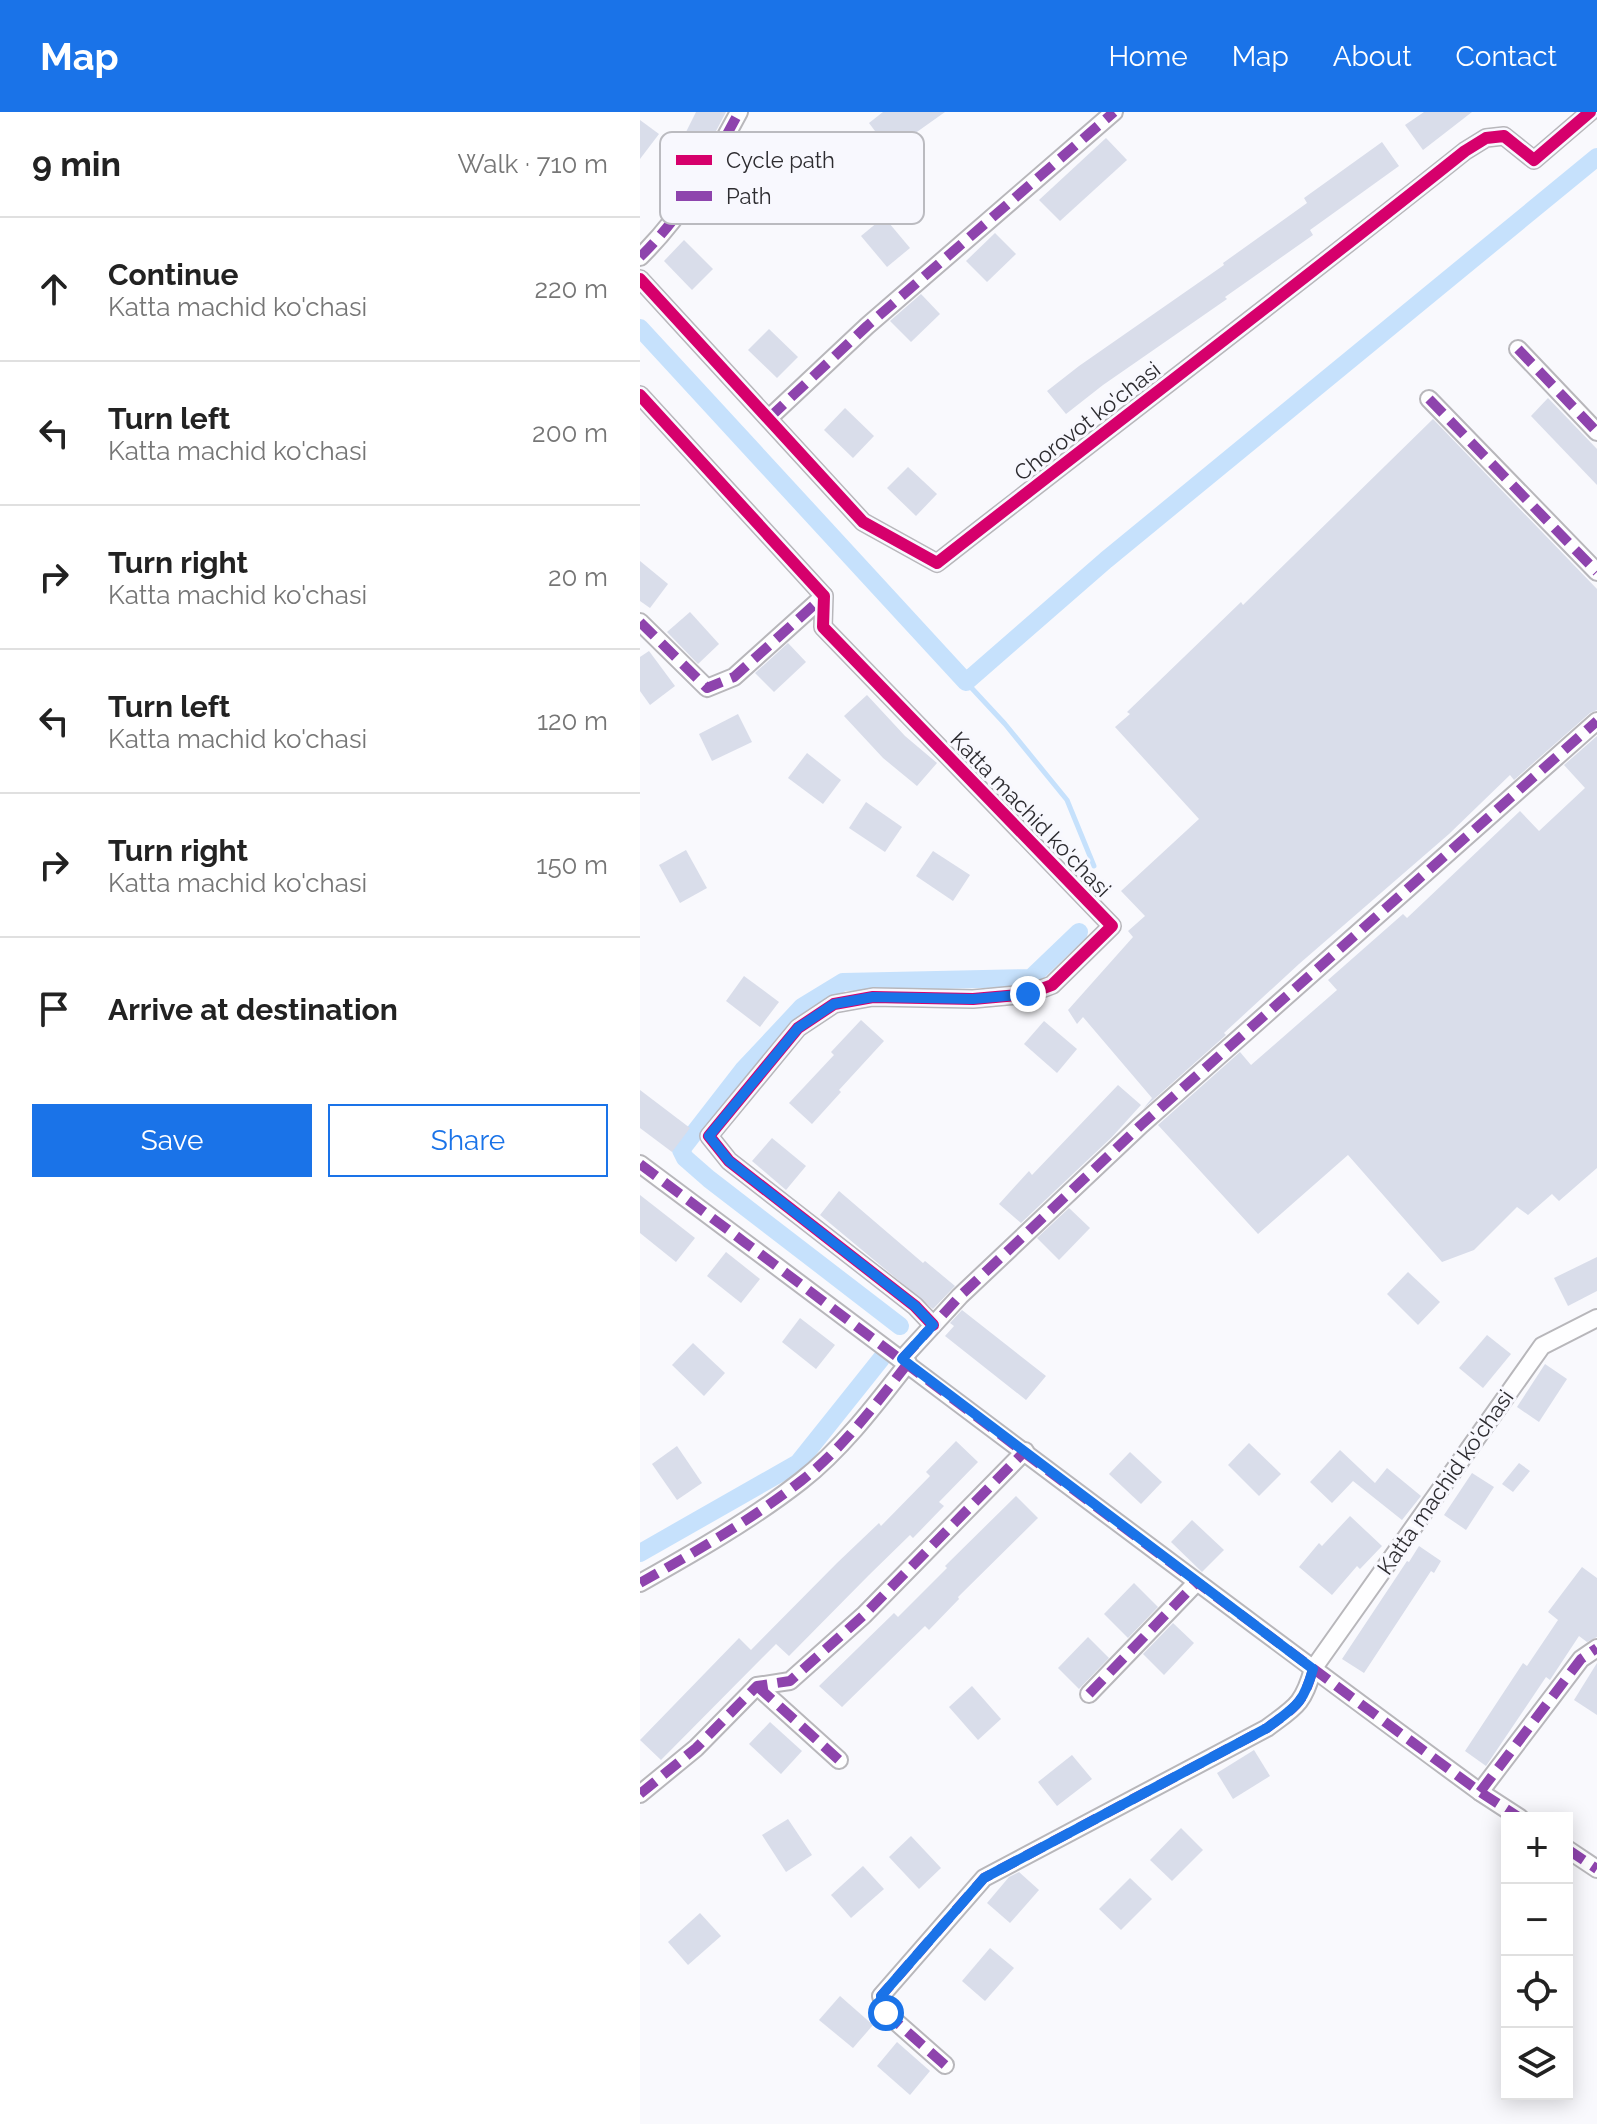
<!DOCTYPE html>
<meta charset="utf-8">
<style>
body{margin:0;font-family:Raleway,sans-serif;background:#f6f6f6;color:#222}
.controls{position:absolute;right:24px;bottom:24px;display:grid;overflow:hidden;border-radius:0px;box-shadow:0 4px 20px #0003}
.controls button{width:72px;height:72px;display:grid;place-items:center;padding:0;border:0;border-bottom:2px solid #e0e0e0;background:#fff;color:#222;font:40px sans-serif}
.stop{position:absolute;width:24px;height:24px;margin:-18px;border:6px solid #1a73e8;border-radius:50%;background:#fff}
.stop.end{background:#1a73e8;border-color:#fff;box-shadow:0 2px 8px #0008}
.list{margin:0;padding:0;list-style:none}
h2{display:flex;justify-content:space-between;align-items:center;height:104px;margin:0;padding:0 32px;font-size:34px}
h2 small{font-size:26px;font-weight:400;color:#767676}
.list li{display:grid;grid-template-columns:52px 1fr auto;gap:24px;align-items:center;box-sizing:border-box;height:144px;padding:0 32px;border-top:2px solid #e0e0e0}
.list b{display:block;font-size:30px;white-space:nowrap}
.list p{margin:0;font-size:26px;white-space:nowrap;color:#767676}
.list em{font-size:26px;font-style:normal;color:#767676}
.actions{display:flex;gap:16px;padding:24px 32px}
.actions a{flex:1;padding:18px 0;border:2px solid #1a73e8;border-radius:0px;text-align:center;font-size:28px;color:#1a73e8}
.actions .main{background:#1a73e8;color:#fff}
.icon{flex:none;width:44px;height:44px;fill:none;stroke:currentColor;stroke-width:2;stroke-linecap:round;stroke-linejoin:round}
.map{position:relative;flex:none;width:957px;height:2012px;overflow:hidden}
header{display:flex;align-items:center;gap:48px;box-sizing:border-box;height:112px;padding:0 40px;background:#1a73e8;color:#fff}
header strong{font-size:38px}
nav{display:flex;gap:44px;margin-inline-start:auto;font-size:28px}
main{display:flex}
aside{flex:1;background:#fff}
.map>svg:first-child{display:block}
</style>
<header>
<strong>Map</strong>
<nav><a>Home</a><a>Map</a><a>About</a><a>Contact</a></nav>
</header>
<main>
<aside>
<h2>9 min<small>Walk · 710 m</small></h2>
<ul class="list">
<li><svg class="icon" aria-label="ahead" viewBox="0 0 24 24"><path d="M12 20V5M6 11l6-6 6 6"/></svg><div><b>Continue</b><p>Katta machid ko'chasi</p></div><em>220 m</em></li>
<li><svg class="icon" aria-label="left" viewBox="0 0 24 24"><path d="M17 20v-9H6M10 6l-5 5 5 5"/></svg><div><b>Turn left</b><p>Katta machid ko'chasi</p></div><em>200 m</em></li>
<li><svg class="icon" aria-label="right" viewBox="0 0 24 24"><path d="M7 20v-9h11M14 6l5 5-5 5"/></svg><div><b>Turn right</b><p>Katta machid ko'chasi</p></div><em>20 m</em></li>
<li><svg class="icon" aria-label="left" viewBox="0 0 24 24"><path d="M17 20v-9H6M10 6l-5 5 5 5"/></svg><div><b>Turn left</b><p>Katta machid ko'chasi</p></div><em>120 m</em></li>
<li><svg class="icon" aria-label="right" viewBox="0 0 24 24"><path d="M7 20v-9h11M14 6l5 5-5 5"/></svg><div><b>Turn right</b><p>Katta machid ko'chasi</p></div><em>150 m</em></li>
<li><svg class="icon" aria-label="arrive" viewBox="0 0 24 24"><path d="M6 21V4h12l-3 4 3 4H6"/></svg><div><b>Arrive at destination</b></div></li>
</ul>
<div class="actions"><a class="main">Save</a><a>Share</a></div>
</aside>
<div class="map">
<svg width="957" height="2012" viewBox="0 0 957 2012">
<rect width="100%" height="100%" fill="#f9f9fd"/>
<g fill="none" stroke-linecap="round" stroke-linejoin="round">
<polyline stroke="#c6e1fc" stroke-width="5" points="326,570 365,612 427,688 454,754"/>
<g stroke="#c6e1fc" stroke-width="18">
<polyline points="0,216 326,570 466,448 957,45"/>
<polyline points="260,1214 69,1067 45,1046 41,1038 103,958 162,895 203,870 391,866 439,820"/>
<polyline points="0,1441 158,1351 241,1247"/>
</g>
</g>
<g fill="#d9ddea">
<polygon points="56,0 86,0 66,38 43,26"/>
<polygon points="243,0 305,0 274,22 276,25 253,43 229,11"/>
<polygon points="784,0 832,0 783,38 765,13"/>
<polygon points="0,8 19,22 0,47"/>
<polygon points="466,26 487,48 420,109 399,88"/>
<polygon points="742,30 759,54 670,118 673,123 585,185 587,187 463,273 426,302 407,279 439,254 584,153 583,151 667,91 664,86"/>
<polygon points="244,105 270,136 247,155 221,124"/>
<polygon points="355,121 376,142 347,170 326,149"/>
<polygon points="44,128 73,157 52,178 24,149"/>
<polygon points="281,182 300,202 271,230 250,209"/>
<polygon points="129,217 158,245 137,266 108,238"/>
<polygon points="908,286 957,337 957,373 891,304"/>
<polygon points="205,296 234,324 213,346 184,318"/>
<polygon points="793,307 957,477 957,598 950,601 874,668 870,663 809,722 659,852 584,921 586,923 503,997 512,986 443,905 437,912 428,898 493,825 488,819 505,804 481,779 559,707 475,615 490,602 487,600 601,490 603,493"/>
<polygon points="268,355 297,382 276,404 247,376"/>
<polygon points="0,449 28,472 10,496 0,489"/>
<polygon points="50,500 79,532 58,552 27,520"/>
<polygon points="148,531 166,550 134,580 115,561"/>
<polygon points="9,539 35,574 10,593 0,579 0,545"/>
<polygon points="227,583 265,624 297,651 277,674 243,646 204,604"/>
<polygon points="98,602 112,630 72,649 59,622"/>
<polygon points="957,624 957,1056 919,1089 912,1082 888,1103 877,1095 834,1138 802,1150 708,1043 618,1122 518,1013 600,940 611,953 697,878 688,868 763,802 767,806 880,699 899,719 945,676 924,653"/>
<polygon points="167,641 201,668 183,692 148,666"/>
<polygon points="226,690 262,715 245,740 209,716"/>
<polygon points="46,738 67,776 40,791 19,753"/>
<polygon points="293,739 330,763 313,789 276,764"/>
<polygon points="104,864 139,890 120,915 86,889"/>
<polygon points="221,908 244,929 199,978 201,980 172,1012 149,991 194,943 191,940"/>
<polygon points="404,909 437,937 417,961 384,932"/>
<polygon points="478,973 501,993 472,1025 381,1111 359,1092 389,1059 392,1063"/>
<polygon points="0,978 50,1016 32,1040 0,1016"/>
<polygon points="132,1026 166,1054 146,1078 112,1049"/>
<polygon points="199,1079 283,1151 285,1149 315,1174 293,1197 180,1103"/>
<polygon points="0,1083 55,1126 36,1150 0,1121"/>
<polygon points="429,1096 450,1116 419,1148 397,1126"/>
<polygon points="86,1140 120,1167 101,1191 67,1164"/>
<polygon points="957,1145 957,1179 928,1194 914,1166"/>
<polygon points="768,1160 800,1190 778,1213 747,1182"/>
<polygon points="322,1198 406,1264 386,1288 305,1224 314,1214 310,1211"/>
<polygon points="160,1206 195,1233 176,1257 142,1230"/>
<polygon points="847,1223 871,1242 843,1276 819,1256"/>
<polygon points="53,1231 85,1261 64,1284 32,1253"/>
<polygon points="905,1252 927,1267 899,1310 877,1295"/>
<polygon points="316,1329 338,1350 299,1390 304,1394 273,1426 270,1423 229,1463 149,1544 136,1532 21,1648 0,1628 99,1526 111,1538 197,1451 239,1411 241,1414 290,1364 286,1360"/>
<polygon points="609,1331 641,1362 619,1384 588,1353"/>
<polygon points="37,1334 62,1371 37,1388 12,1352"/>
<polygon points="700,1338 735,1371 747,1356 781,1384 762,1408 713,1369 692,1391 670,1370"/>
<polygon points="490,1340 522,1370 501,1392 469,1362"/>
<polygon points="879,1351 890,1359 873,1380 862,1372"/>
<polygon points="832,1361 854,1375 826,1418 804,1403"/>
<polygon points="376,1384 398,1406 318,1485 319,1487 289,1518 285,1514 202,1595 179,1574 254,1501 258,1505 307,1456 305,1454"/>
<polygon points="710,1404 742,1434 720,1457 717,1454 692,1483 659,1455 679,1431 682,1434"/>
<polygon points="552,1408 584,1438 562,1460 531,1430"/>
<polygon points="779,1434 801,1449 794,1461 791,1459 724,1561 702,1547 767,1449 769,1450"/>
<polygon points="942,1455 957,1466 957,1525 947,1530 939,1524 910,1568 906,1565 846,1654 825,1639 883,1551 887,1554 918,1508 908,1500"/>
<polygon points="494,1471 518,1495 488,1526 464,1502"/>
<polygon points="533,1511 554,1531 524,1563 503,1542"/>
<polygon points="448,1525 469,1546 439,1577 418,1556"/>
<polygon points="957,1551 957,1603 934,1588"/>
<polygon points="332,1574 361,1607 338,1628 309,1595"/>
<polygon points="130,1610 162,1639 141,1662 109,1632"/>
<polygon points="614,1638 630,1664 593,1687 577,1661"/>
<polygon points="432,1643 452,1667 417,1694 398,1670"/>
<polygon points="148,1707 172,1743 146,1760 122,1723"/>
<polygon points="541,1716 563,1738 532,1769 510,1748"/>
<polygon points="271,1724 301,1756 279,1777 249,1745"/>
<polygon points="223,1754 244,1777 211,1806 191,1783"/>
<polygon points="379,1760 399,1778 370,1811 347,1791 369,1765"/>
<polygon points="490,1766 512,1787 481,1818 459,1797"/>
<polygon points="60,1801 81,1824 48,1853 28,1830"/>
<polygon points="350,1836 374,1856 345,1889 322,1869"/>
<polygon points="200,1884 233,1913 213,1936 179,1908"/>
<polygon points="257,1930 290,1959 270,1983 237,1954"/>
</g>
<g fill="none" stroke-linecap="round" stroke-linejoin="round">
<g stroke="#b8b7bb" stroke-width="20">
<g id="street">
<path d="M 0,145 C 44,102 70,54 99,0"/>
<path d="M 0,167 L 223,410 L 297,451 C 473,313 651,178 825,39 L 846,26 L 864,24 L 894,48 L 950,0"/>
<polyline points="878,237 957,320"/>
<polyline points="0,283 184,484 183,515 472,814 412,873 388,882 333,887 233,885 194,892 158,916 69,1024 89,1049 275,1194 293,1213"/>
<polyline points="789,287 957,460"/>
<polyline points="129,306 227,214 474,0"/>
<polyline points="0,510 67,576 94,565 184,484"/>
<path d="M 0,1052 C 280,1261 558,1473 840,1680 L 880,1706"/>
<polyline points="262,1247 320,1184 501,1013 957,609"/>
<path d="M 0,1471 C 55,1440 111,1408 161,1369 C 202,1337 236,1292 268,1251"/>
<polyline points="117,1574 199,1648"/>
<polyline points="449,1582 556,1471"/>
<polyline points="840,1680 941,1547 957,1536"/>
<polyline points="0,1682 56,1636 117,1574 150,1569 224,1503 385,1339"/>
<polyline points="927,1737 957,1757"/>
<path d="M 305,1953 L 246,1901 L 241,1884 L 344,1766 L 627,1616 C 655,1595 663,1593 673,1557 L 902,1234 L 957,1206"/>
</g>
</g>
<use href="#street" stroke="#fefeff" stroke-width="16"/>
<g stroke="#8e44ad" stroke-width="10" stroke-dasharray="20 10" stroke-linecap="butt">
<path d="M 0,145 C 44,102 70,54 99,0"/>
<polyline points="878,237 957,320"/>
<polyline points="789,287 957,460"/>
<polyline points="129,306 227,214 474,0"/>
<polyline points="0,510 67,576 94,565 184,484"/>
<path d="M 0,1052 C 280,1261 558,1473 840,1680 L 880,1706"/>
<polyline points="262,1247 320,1184 501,1013 957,609"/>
<path d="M 0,1471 C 55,1440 111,1408 161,1369 C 202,1337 236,1292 268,1251"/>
<polyline points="117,1574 199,1648"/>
<polyline points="449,1582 556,1471"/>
<polyline points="840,1680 941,1547 957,1536"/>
<polyline points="0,1682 56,1636 117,1574 150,1569 224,1503 385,1339"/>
<polyline points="927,1737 957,1757"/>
<path d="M 305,1953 L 246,1901 L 241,1884 L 344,1766 L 627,1616 C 655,1595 663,1593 673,1557"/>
</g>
<g stroke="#f8f8fe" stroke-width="17">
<g id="cycleway">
<path d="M 0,167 L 223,410 L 297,451 C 473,313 651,178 825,39 L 846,26 L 864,24 L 894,48 L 950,0"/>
<polyline points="0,283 184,484 183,515 472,814 412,873 388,882 333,887 233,885 194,892 158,916 69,1024 89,1049 275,1194 293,1213"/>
</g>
</g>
<use href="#cycleway" stroke="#d6006c" stroke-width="12"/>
</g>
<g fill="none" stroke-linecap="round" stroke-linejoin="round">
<path stroke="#1a73e8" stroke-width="10" d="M 246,1901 L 241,1884 L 344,1766 L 627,1616 C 655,1595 663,1593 673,1557 L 262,1247 L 293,1213 L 275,1194 L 89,1049 L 69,1024 L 158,916 L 194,892 L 233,885 L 333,887 L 388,882"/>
</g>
<g text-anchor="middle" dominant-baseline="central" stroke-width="6" stroke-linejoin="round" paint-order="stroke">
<g font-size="22" fill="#2d2c30" stroke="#f8f8fe">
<text transform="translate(447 309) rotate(-38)">Chorovot ko'chasi</text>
<text transform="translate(391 702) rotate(46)">Katta machid ko'chasi</text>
<text transform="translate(805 1370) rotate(-55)">Katta machid ko'chasi</text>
</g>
</g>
<rect x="20" y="20" width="264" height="92" rx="12" fill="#f8f8fe" stroke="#bbbbc0" stroke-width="2"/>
<rect x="36" y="43" width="36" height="10" fill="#d6006c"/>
<rect x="36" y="79" width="36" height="10" fill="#8e44ad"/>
<g font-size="22" fill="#2d2c30">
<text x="86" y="56">Cycle path</text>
<text x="86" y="92">Path</text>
</g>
</svg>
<div class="controls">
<button>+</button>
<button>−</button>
<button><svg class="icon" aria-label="locate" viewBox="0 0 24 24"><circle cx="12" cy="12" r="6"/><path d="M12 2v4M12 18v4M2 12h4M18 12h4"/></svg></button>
<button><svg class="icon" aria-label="layers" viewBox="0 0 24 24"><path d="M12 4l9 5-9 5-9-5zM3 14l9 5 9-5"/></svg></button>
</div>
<div class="stop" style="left:246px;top:1901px"></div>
<div class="stop end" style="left:388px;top:882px"></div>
</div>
</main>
